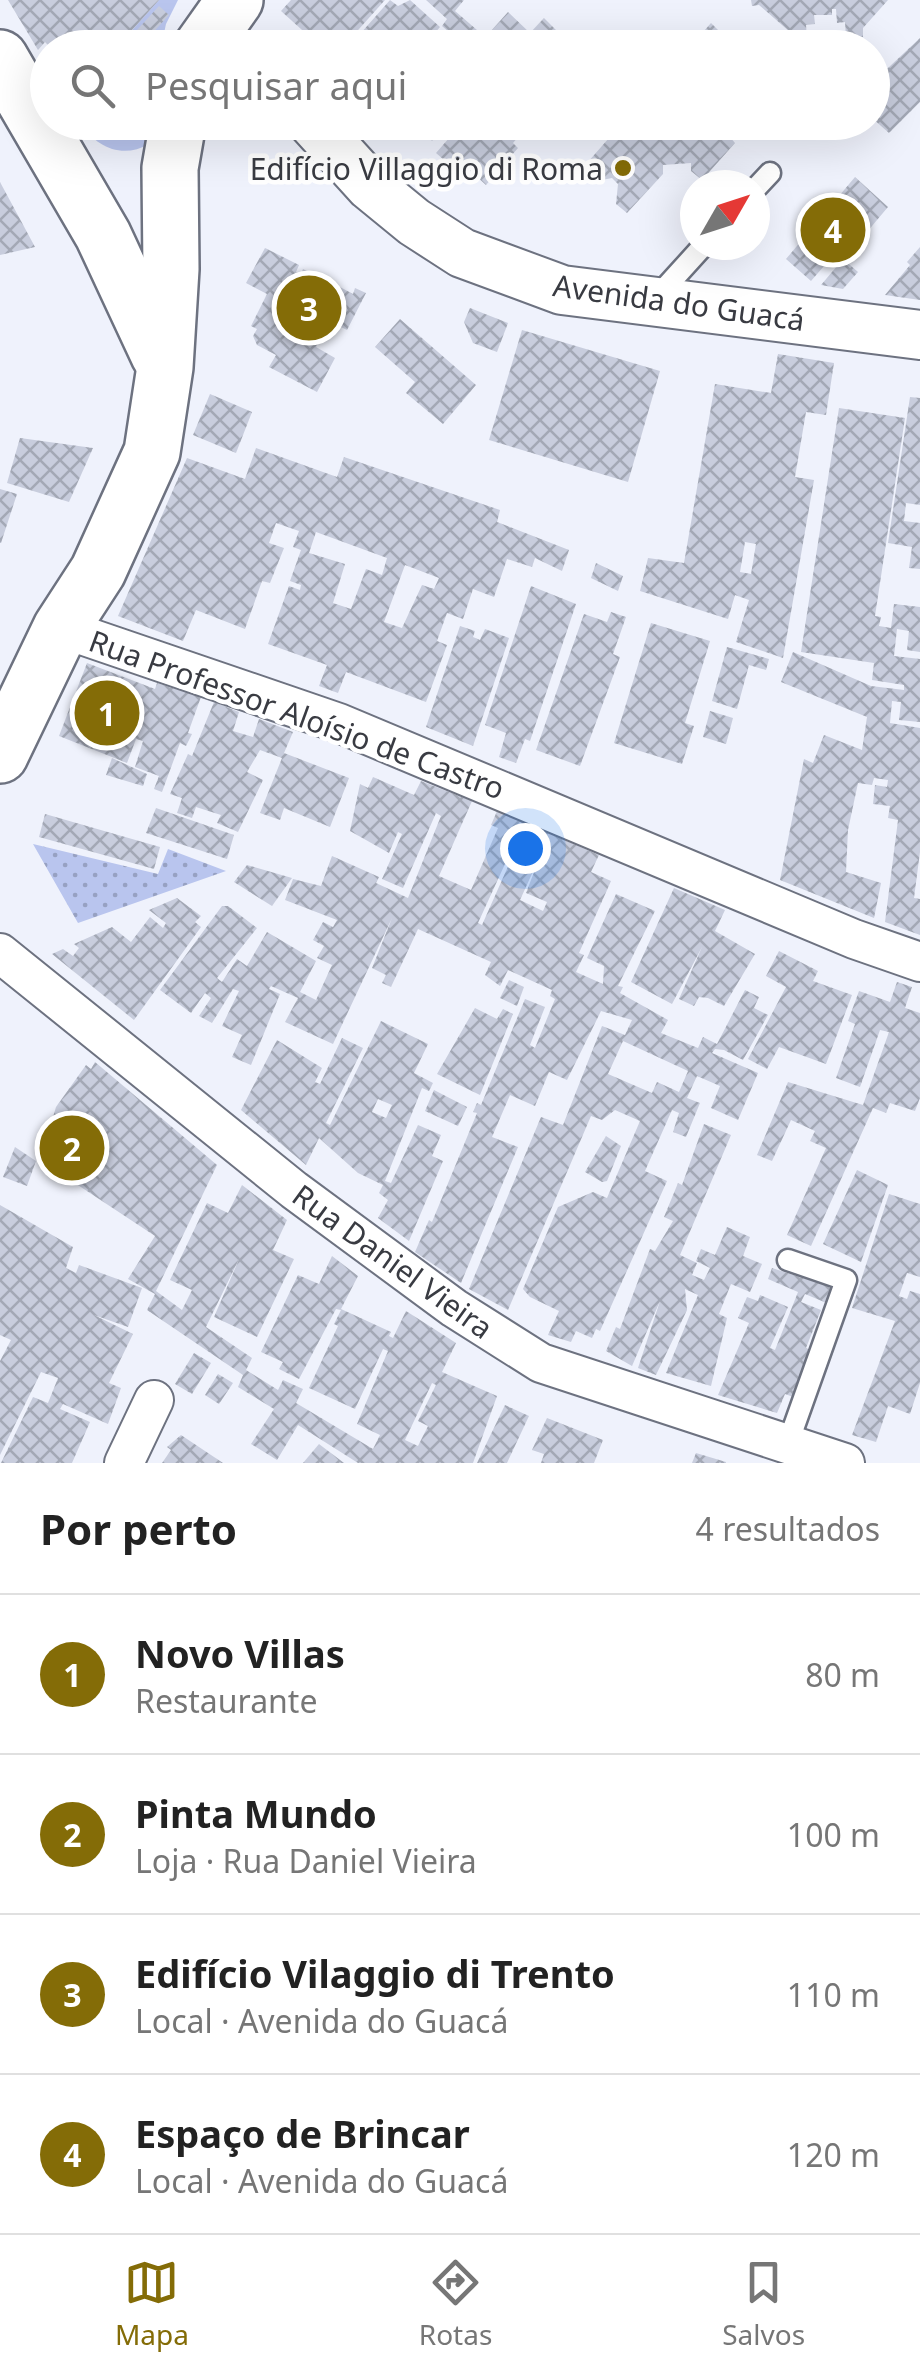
<!DOCTYPE html>
<html lang="pt">
<meta charset="utf-8">
<style>
body{margin:0;font-family:"Noto Sans",sans-serif;background:#f6f6f6;color:#222}
.compass{position:absolute;left:680px;top:170px;width:90px;height:90px;border-radius:50%;background:#fff;box-shadow:0 10px 40px #0002;rotate:51deg}
.you{position:absolute;left:525px;top:848px;width:35px;height:35px;margin:-25px;border:8px solid #fff;border-radius:50%;background:#1a73e8;box-shadow:0 0 0 15px #1a73e833}
.badge{display:grid;place-items:center;width:65px;height:65px;border-radius:50%;background:#846c07;color:#fff;font-size:32px;font-weight:700}
.pin{position:absolute;translate:-50% -50%;border:5px solid #fff;box-shadow:0 2px 10px #0006}
.list{margin:0;padding:0;list-style:none}
h2{display:flex;justify-content:space-between;align-items:center;height:130px;margin:0;padding:0 40px;font-size:42px}
h2 small{font-size:32px;font-weight:400;color:#767676}
.list li{display:grid;grid-template-columns:65px 1fr auto;gap:30px;align-items:center;box-sizing:border-box;height:160px;padding:0 40px;border-top:2px solid #e0e0e0}
.list b{display:block;font-size:38px;white-space:nowrap}
.list p{margin:0;font-size:32px;white-space:nowrap;color:#767676}
.list em{font-size:32px;font-style:normal;color:#767676}
.icon{flex:none;width:55px;height:55px;fill:none;stroke:currentColor;stroke-width:2;stroke-linecap:round;stroke-linejoin:round}
.map{position:relative;flex:none;width:920px;height:1463px;overflow:hidden}
.search{position:absolute;background:#fff;box-shadow:0 10px 40px #0002;left:30px;right:30px;top:30px;height:110px;display:flex;align-items:center;gap:25px;box-sizing:border-box;padding:0 35px;border-radius:55px;color:#767676;font-size:38px}
.sheet{height:770px;background:#fff}
nav{display:flex;justify-content:space-around;align-items:center;box-sizing:border-box;height:140px;border-top:2px solid #e0e0e0;background:#fff;font-size:28px;color:#767676}
nav a{display:grid;justify-items:center;gap:5px}
nav .on{color:#846c07}
.map>svg:first-child{display:block}
</style>
<div class="map">
<svg width="920" height="1463" viewBox="0 0 920 1463">
<defs>
<pattern id="grass-dots" width="8" height="8" patternUnits="userSpaceOnUse" patternTransform="scale(2.5)"><rect width="8" height="8" fill="#b9c5ee"/><path d="M2 2h.1M6 6h.1" fill="none" stroke="#97a1c2" stroke-width="1.8" stroke-linecap="round"/></pattern>
<pattern id="building-cross-hatch" width="8" height="8" patternUnits="userSpaceOnUse" patternTransform="scale(2.5)"><rect width="8" height="8" fill="#c8cddd"/><path d="M0 0l8 8M0 8l8-8" fill="none" stroke="#a3a8b5"/></pattern>
</defs>
<rect width="100%" height="100%" fill="#eff2fc"/>
<polygon fill="url(#grass-dots)" points="33,844 158,874 168,849 226,871 78,923"/>
<g fill="#b9c5ee">
<polygon points="159,0 178,0 166,24 161,47 116,48"/>
<path d="M 81,123 L 152,123 L 149,144 C 123,159 96,148 81,123 Z"/>
</g>
<g fill="url(#building-cross-hatch)" fill-rule="evenodd">
<polygon points="8,0 159,0 116,48 51,48 45,42 38,50"/>
<polygon points="291,0 385,0 342,48 322,48 281,11"/>
<polygon points="390,0 398,6 410,0 440,27 422,48 405,44 402,48 359,48 353,42"/>
<polygon points="426,0 464,0 455,11 477,30 464,45 442,26 447,19"/>
<polygon points="751,0 888,0 863,28 863,37 846,37 845,22 837,23 836,9 832,9 832,15 814,15 815,24 806,25 807,39 790,41 790,32 759,5 752,6"/>
<polygon points="159,6 169,15 147,39 137,30"/>
<polygon points="508,12 530,33 544,18 557,31 543,48 489,48 482,41"/>
<polygon points="711,23 722,34 724,48 689,48"/>
<polygon points="443,34 457,48 431,48"/>
<polygon points="920,38 920,102 889,133 872,118 872,83"/>
<polygon points="417,122 449,122 432,141"/>
<polygon points="463,122 531,122 513,143 518,148 486,185 465,166 459,173 436,153"/>
<polygon points="623,122 717,122 735,143 702,180 691,171 691,163 663,165 663,174 627,213 616,204 618,184 612,178 592,182 580,171 616,130 623,129"/>
<polygon points="855,177 888,207 866,233 858,227 811,281 786,259"/>
<polygon points="0,182 35,247 0,255"/>
<polygon points="920,247 920,300 885,295 910,265 907,262"/>
<polygon points="265,248 299,265 296,272 301,274 303,269 323,279 323,287 327,280 353,294 355,288 366,293 347,330 329,321 316,347 335,358 317,392 269,367 276,355 257,345 253,336 257,329 251,326 267,294 246,283"/>
<polygon points="843,259 858,272 843,289 821,285"/>
<polygon points="470,308 508,323 497,352 473,343 464,322"/>
<polygon points="400,319 476,385 443,424 406,393 415,382 375,347"/>
<polygon points="522,330 660,371 628,482 489,440"/>
<path d="M 778,354 L 834,363 L 826,415 L 806,412 L 795,477 L 814,480 L 783,658 L 736,642 L 749,600 L 735,595 L 728,619 L 640,591 L 648,558 L 684,563 L 715,384 L 771,393 ZM 745,542 L 756,544 L 751,574 L 740,572 Z"/>
<polygon points="210,394 252,412 236,453 193,435"/>
<polygon points="910,397 920,398 920,505 906,503 904,521 920,523 920,569 909,568 912,547 888,543"/>
<polygon points="839,408 905,418 875,616 881,617 879,626 891,628 894,604 920,607 920,652 907,650 909,631 897,629 894,656 920,659 920,722 899,720 901,702 892,701 890,723 920,728 920,852 914,898 920,899 920,935 885,922 898,820 888,818 890,806 873,804 875,785 887,787 888,780 874,778 872,785 858,783 848,830 846,872 881,883 874,918 780,880 804,759 813,763 824,735 862,750 867,717 781,682 793,652 871,686 904,690 904,685 872,680 874,663 801,652"/>
<polygon points="20,438 93,448 69,502 7,483"/>
<path d="M 256,448 L 337,477 L 344,457 L 500,510 L 497,522 L 569,550 L 562,571 L 535,558 L 532,567 L 507,559 L 494,597 L 473,589 L 463,619 L 447,613 L 437,641 L 447,645 L 426,702 L 346,672 L 338,693 L 319,686 L 327,665 L 268,644 L 289,586 L 300,590 L 301,585 L 290,581 L 301,550 L 293,547 L 299,531 L 276,523 L 269,543 L 284,548 L 270,583 L 262,581 L 245,629 L 196,610 L 183,641 L 118,616 L 187,458 L 245,479 ZM 316,532 L 387,558 L 382,575 L 366,569 L 351,609 L 333,603 L 345,564 L 309,553 ZM 405,565 L 439,578 L 434,589 L 422,585 L 402,628 L 384,622 Z"/>
<polygon points="0,489 17,494 1,543 0,543"/>
<polygon points="596,563 623,576 618,591 591,578"/>
<polygon points="531,586 576,604 530,741 525,739 516,763 499,757 506,733 485,725"/>
<polygon points="611,612 626,617 613,654 620,657 580,766 536,750 584,614 607,622"/>
<polygon points="651,623 710,641 685,723 694,726 682,764 614,743"/>
<polygon points="460,626 475,631 473,637 480,640 485,629 509,638 473,746 426,727"/>
<polygon points="727,647 769,659 766,670 749,665 737,709 712,701"/>
<polygon points="87,663 155,689 157,683 201,697 188,733 192,734 186,746 180,743 162,792 154,789 159,776 135,767 143,741 136,739 127,763 59,736"/>
<polygon points="214,702 239,712 233,731 253,737 259,719 293,732 284,753 349,778 330,827 284,808 280,820 260,813 282,758 260,750 247,772 263,780 238,832 217,823 221,815 196,807 192,818 177,813 182,798 170,794 188,754 192,756"/>
<polygon points="710,711 733,718 726,744 703,737"/>
<polygon points="112,758 147,774 143,786 106,775"/>
<path d="M 373,777 L 414,795 L 421,781 L 472,801 L 439,876 L 471,890 L 498,828 L 491,825 L 497,811 L 599,855 L 591,872 L 611,881 L 579,953 L 584,955 L 576,972 L 603,984 L 604,966 L 587,958 L 616,894 L 655,911 L 618,986 L 623,987 L 620,993 L 668,1020 L 661,1033 L 698,1048 L 703,1037 L 717,1044 L 745,990 L 759,997 L 754,1008 L 768,1015 L 743,1060 L 724,1050 L 715,1049 L 712,1053 L 758,1073 L 738,1120 L 711,1108 L 720,1086 L 697,1076 L 687,1098 L 700,1103 L 686,1137 L 673,1132 L 679,1113 L 672,1110 L 645,1171 L 667,1181 L 600,1331 L 596,1329 L 592,1338 L 576,1331 L 571,1342 L 548,1335 L 559,1311 L 530,1297 L 523,1289 L 558,1207 L 593,1192 L 607,1198 L 640,1121 L 615,1110 L 602,1120 L 591,1116 L 508,1310 L 469,1289 L 541,1117 L 563,1125 L 602,1026 L 625,1035 L 632,1020 L 601,1011 L 567,1080 L 549,1072 L 535,1106 L 510,1095 L 492,1137 L 518,1147 L 461,1283 L 415,1252 L 429,1220 L 432,1222 L 477,1113 L 473,1112 L 477,1103 L 481,1105 L 525,999 L 545,1007 L 530,1045 L 535,1048 L 555,999 L 550,996 L 552,990 L 508,970 L 500,986 L 485,975 L 491,962 L 418,929 L 391,987 L 382,983 L 386,975 L 372,968 L 392,918 L 333,1044 L 285,1022 L 298,998 L 271,986 L 269,989 L 280,994 L 251,1065 L 232,1057 L 242,1035 L 222,1026 L 239,991 L 233,989 L 212,1023 L 199,1016 L 211,998 L 205,993 L 191,1013 L 160,990 L 222,906 L 228,906 L 257,928 L 217,978 L 222,982 L 237,959 L 247,966 L 267,932 L 316,961 L 300,992 L 316,1000 L 332,965 L 317,958 L 324,946 L 313,940 L 323,922 L 333,927 L 337,920 L 285,900 L 293,879 L 321,886 L 332,856 L 379,877 L 376,883 L 408,898 L 441,816 L 436,813 L 403,888 L 382,879 L 402,834 L 398,832 L 389,853 L 350,831 L 360,784 L 368,788 ZM 515,842 L 518,844 L 482,925 L 478,923 ZM 541,854 L 526,893 L 547,902 L 543,911 L 520,900 ZM 623,1041 L 688,1071 L 679,1092 L 657,1082 L 652,1093 L 608,1074 Z"/>
<polygon points="156,808 234,835 227,859 146,833"/>
<polygon points="45,814 160,847 154,869 39,837"/>
<polygon points="247,865 292,878 272,906 234,882"/>
<polygon points="674,888 725,910 715,931 755,954 724,1006 708,998 699,997 694,1006 679,999 702,947 672,1004 631,982"/>
<polygon points="177,898 201,916 195,922 201,927 134,1020 52,954 63,949 73,956 79,948 74,944 112,927 131,942 150,917 163,928 166,923 149,910"/>
<polygon points="779,951 818,971 813,981 852,995 826,1064 779,1047 767,1069 748,1059 786,987 766,976"/>
<polygon points="509,980 524,987 517,1006 500,998"/>
<polygon points="897,982 912,987 905,1008 920,1013 920,1098 915,1111 890,1103 886,1113 873,1108 811,1246 787,1235 826,1148 810,1141 815,1131 791,1120 772,1161 757,1155 788,1082 863,1105 889,1032 880,1030 860,1087 836,1078 855,1024 848,1021 859,991 890,1002"/>
<polygon points="475,1008 497,1019 503,1009 513,1014 480,1095 437,1074"/>
<path d="M 381,1021 L 428,1044 L 414,1073 L 433,1083 L 429,1091 L 422,1088 L 385,1181 L 391,1183 L 418,1125 L 441,1135 L 432,1156 L 443,1161 L 409,1241 L 378,1218 L 388,1200 L 379,1193 L 383,1185 L 358,1173 L 319,1138 L 306,1165 L 241,1110 L 277,1040 L 322,1068 L 315,1082 L 320,1084 L 342,1038 L 363,1048 L 326,1123 L 330,1125 ZM 378,1099 L 392,1105 L 386,1118 L 372,1112 Z"/>
<path d="M 95,1062 L 217,1165 L 156,1291 L 182,1310 L 192,1290 L 170,1280 L 207,1203 L 228,1213 L 242,1185 L 287,1220 L 273,1250 L 294,1259 L 257,1337 L 214,1317 L 240,1257 L 206,1327 L 252,1358 L 246,1370 L 278,1390 L 283,1380 L 303,1389 L 296,1403 L 373,1449 L 380,1435 L 357,1424 L 388,1351 L 383,1349 L 355,1409 L 309,1388 L 338,1326 L 334,1324 L 341,1310 L 336,1309 L 299,1379 L 279,1369 L 283,1362 L 261,1352 L 298,1275 L 319,1284 L 332,1256 L 358,1276 L 341,1309 L 391,1332 L 389,1336 L 393,1338 L 406,1311 L 456,1343 L 442,1372 L 497,1396 L 473,1463 L 358,1463 L 298,1425 L 277,1460 L 251,1444 L 274,1409 L 238,1387 L 243,1375 L 147,1310 L 155,1294 L 128,1279 L 155,1236 L 40,1160 L 56,1107 L 86,1065 L 91,1069 ZM 432,1383 L 436,1385 L 418,1421 L 428,1426 L 418,1446 L 405,1440 Z"/>
<polygon points="434,1090 467,1107 458,1126 425,1111"/>
<polygon points="704,1124 731,1135 680,1255 697,1263 692,1275 704,1280 710,1268 696,1261 701,1249 715,1255 727,1227 750,1237 743,1256 762,1264 750,1292 731,1284 719,1314 727,1318 711,1386 666,1373 698,1295 685,1289 687,1310 656,1375 638,1368 660,1301 632,1366 606,1351 616,1327 620,1329 650,1249 655,1251 673,1221 664,1217 678,1183 682,1185"/>
<polygon points="606,1136 621,1146 607,1181 602,1182 585,1172"/>
<polygon points="15,1147 36,1161 27,1186 3,1177"/>
<polygon points="857,1170 888,1185 861,1262 823,1244"/>
<polygon points="889,1194 920,1204 920,1277 907,1273 899,1296 907,1299 910,1291 920,1294 920,1383 910,1414 888,1406 876,1442 852,1435 895,1321 852,1308"/>
<polygon points="0,1205 73,1247 66,1268 76,1273 79,1265 142,1288 128,1327 94,1315 133,1334 109,1383 121,1388 108,1424 63,1404 60,1409 90,1422 72,1463 1,1463 33,1397 48,1403 58,1378 41,1372 0,1455 0,1361 11,1340 0,1335"/>
<polygon points="772,1268 834,1288 829,1304 805,1294 801,1302 821,1310 806,1348 812,1351 796,1398 785,1394 777,1413 718,1395 749,1323 738,1318 747,1297 758,1301 760,1295 788,1307 770,1348 775,1350 798,1292 768,1279"/>
<polygon points="194,1353 211,1363 192,1394 175,1384"/>
<polygon points="218,1374 233,1383 219,1404 205,1395"/>
<polygon points="505,1405 529,1416 507,1463 477,1463"/>
<polygon points="547,1418 603,1440 594,1463 541,1463 544,1454 532,1450"/>
<polygon points="181,1435 223,1463 162,1463 171,1450 167,1447"/>
<polygon points="319,1444 344,1463 303,1463"/>
<polygon points="696,1453 726,1462 726,1463 692,1463"/>
</g>
<g fill="none" stroke-linecap="round" stroke-linejoin="round">
<g stroke="#6d7280" stroke-width="25">
<g id="service">
<polyline points="755,189 770,173"/>
<polyline points="655,299 704,245"/>
<polyline points="787,1446 846,1280 788,1260"/>
</g>
</g>
<g stroke="#6d7280" stroke-width="42">
<g id="minor">
<polyline points="61,628 339,723 854,939 920,962"/>
<polyline points="0,953 294,1190 454,1308 541,1363 845,1463"/>
<polyline points="124,1463 154,1400"/>
</g>
</g>
<g stroke="#6d7280" stroke-width="52">
<polyline id="tertiary" points="312,122 370,186 414,222 462,253 562,290 920,335"/>
</g>
<g stroke="#6d7280" stroke-width="60">
<g id="secondary">
<polyline points="201,48 235,0"/>
<polyline points="0,58 103,235 159,355"/>
<polyline points="0,755 61,628 98,571 152,452 165,367 171,269 170,168 178,122"/>
</g>
</g>
<use href="#service" stroke="#fff" stroke-width="20"/>
<use href="#minor" stroke="#fff" stroke-width="38"/>
<use href="#tertiary" stroke="#fff" stroke-width="48"/>
<use href="#secondary" stroke="#fff" stroke-width="55"/>
</g>
<circle fill="#846c07" stroke="#fff" stroke-width="4" cx="623" cy="168" r="10"/>
<g text-anchor="middle" dominant-baseline="central" stroke-width="9" stroke-linejoin="round" paint-order="stroke">
<g font-size="30" fill="#393b42" stroke="#fff" text-anchor="end">
<text x="603" y="168">Edifício Villaggio di Roma</text>
</g>
<g font-size="30" fill="#393b42" stroke="#fff">
<text transform="translate(679 302) rotate(8)">Avenida do Guacá</text>
<text transform="translate(297 714) rotate(20)">Rua Professor Aloísio de Castro</text>
<text transform="translate(393 1261) rotate(36)">Rua Daniel Vieira</text>
</g>
</g>
</svg>
<svg class="compass" viewBox="-18 -18 36 36"><path d="M0-13l5 13h-10z" fill="#e53935"/><path d="M0 13l5-13h-10z" fill="#767676"/></svg>
<div class="you"></div>
<div class="pin badge" style="left:107px;top:713px">1</div>
<div class="pin badge" style="left:72px;top:1148px">2</div>
<div class="pin badge" style="left:309px;top:308px">3</div>
<div class="pin badge" style="left:833px;top:230px">4</div>
<div class="search"><svg class="icon" aria-label="search" viewBox="0 0 24 24"><circle cx="10" cy="10" r="6"/><path d="M15 15l6 6"/></svg>Pesquisar aqui</div>
</div>
<section class="sheet">
<h2>Por perto<small>4 resultados</small></h2>
<ul class="list">
<li><span class="badge">1</span><div><b>Novo Villas</b><p>Restaurante</p></div><em>80 m</em></li>
<li><span class="badge">2</span><div><b>Pinta Mundo</b><p>Loja · Rua Daniel Vieira</p></div><em>100 m</em></li>
<li><span class="badge">3</span><div><b>Edifício Vilaggio di Trento</b><p>Local · Avenida do Guacá</p></div><em>110 m</em></li>
<li><span class="badge">4</span><div><b>Espaço de Brincar</b><p>Local · Avenida do Guacá</p></div><em>120 m</em></li>
</ul>
</section>
<nav>
<a class="on"><svg class="icon" aria-label="map" viewBox="0 0 24 24"><path d="M3 6l6-2 6 2 6-2v14l-6 2-6-2-6 2zM9 4v14M15 6v14"/></svg>Mapa</a>
<a><svg class="icon" aria-label="directions" viewBox="0 0 24 24"><path d="M12 3l9 9-9 9-9-9zM9 14v-3h6M13 9l2 2-2 2"/></svg>Rotas</a>
<a><svg class="icon" aria-label="saved" viewBox="0 0 24 24"><path d="M7 4h10v16l-5-4-5 4z"/></svg>Salvos</a>
</nav>
